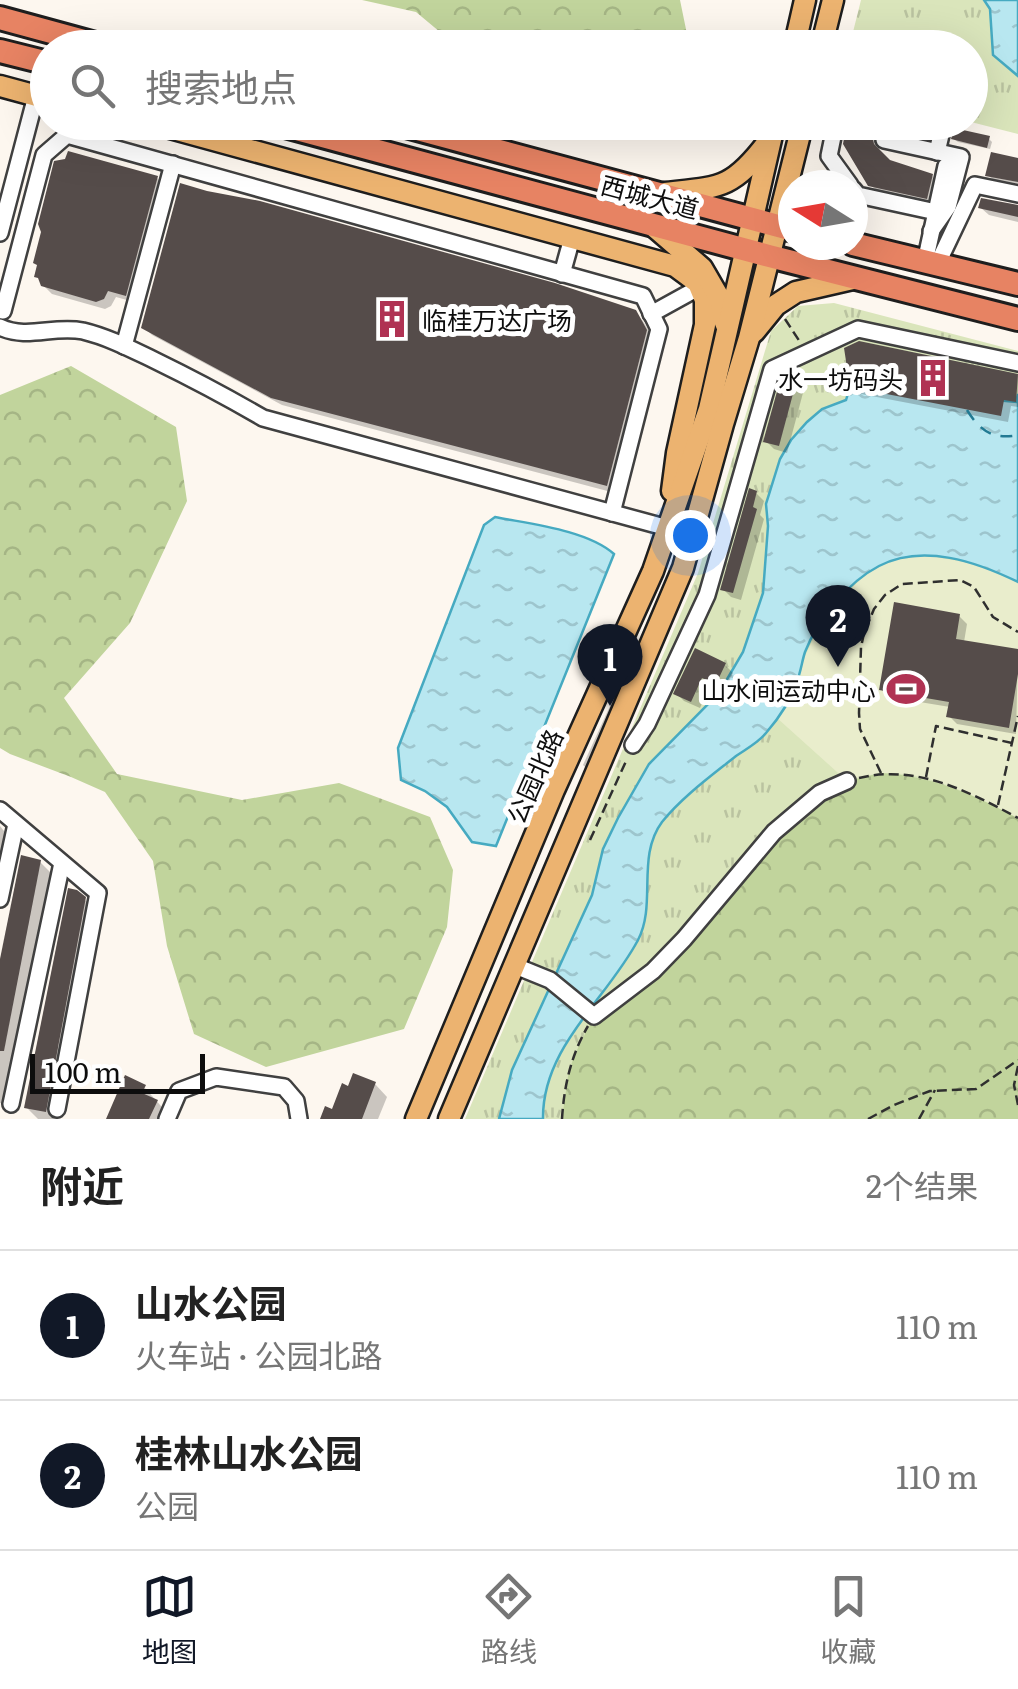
<!DOCTYPE html>
<html lang="zh">
<meta charset="utf-8">
<style>
body{margin:0;font-family:Literata,"Noto Sans SC",serif;background:#f6f6f6;color:#222}
.compass{position:absolute;left:778px;top:170px;width:90px;height:90px;border-radius:50%;background:#fff;box-shadow:0 10px 40px #0002;rotate:281deg}
.scale{position:absolute;left:30px;bottom:25px;width:175px;box-sizing:border-box;padding-left:10px;border:5px solid #0d0d0d;border-top:0;font-size:28px;line-height:35px;white-space:nowrap;color:#0d0d0d;-webkit-text-stroke:8px #fff;paint-order:stroke}
.you{position:absolute;left:690px;top:535px;width:35px;height:35px;margin:-25px;border:8px solid #fff;border-radius:50%;background:#1a73e8;box-shadow:0 0 0 15px #1a73e833}
.badge{display:grid;place-items:center;width:65px;height:65px;border-radius:50%;background:#111827;color:#fff;font-size:32px;font-weight:700}
.pin{position:absolute;translate:-50% -82px;filter:drop-shadow(0 2px 5px #0008)}
.pin::after{content:'';position:absolute;top:52px;width:35px;height:30px;background:inherit;clip-path:polygon(0 0,100% 0,50% 100%)}
.list{margin:0;padding:0;list-style:none}
h2{display:flex;justify-content:space-between;align-items:center;height:130px;margin:0;padding:0 40px;font-size:42px}
h2 small{font-size:32px;font-weight:400;color:#767676}
.list li{display:grid;grid-template-columns:65px 1fr auto;gap:30px;align-items:center;box-sizing:border-box;height:150px;padding:0 40px;border-top:2px solid #e0e0e0}
.list b{display:block;font-size:38px;white-space:nowrap}
.list p{margin:0;font-size:32px;white-space:nowrap;color:#767676}
.list em{font-size:32px;font-style:normal;color:#767676}
.icon{flex:none;width:55px;height:55px;fill:none;stroke:currentColor;stroke-width:2;stroke-linecap:round;stroke-linejoin:round}
.map{position:relative;flex:none;width:1018px;height:1119px;overflow:hidden}
.search{position:absolute;background:#fff;box-shadow:0 10px 40px #0002;left:30px;right:30px;top:30px;height:110px;display:flex;align-items:center;gap:25px;box-sizing:border-box;padding:0 35px;border-radius:55px;color:#767676;font-size:38px}
.sheet{height:430px;background:#fff}
nav{display:flex;justify-content:space-around;align-items:center;box-sizing:border-box;height:140px;border-top:2px solid #e0e0e0;background:#fff;font-size:28px;color:#767676}
nav a{display:grid;justify-items:center;gap:5px}
nav .on{color:#111827}
.map>svg:first-child{display:block}
</style>
<div class="map">
<svg width="1018" height="1119" viewBox="0 0 1018 1119">
<defs>
<pattern id="grass-tufts" width="24" height="20" patternUnits="userSpaceOnUse" patternTransform="scale(2.5)"><rect width="24" height="20" fill="#dae5bb"/><path d="M3 7l-1-3M5 7V3M7 7l1-3M15 17l-1-3M17 17v-4M19 17l1-3" fill="none" stroke="#bac3a0"/></pattern>
<pattern id="forest-crowns" width="20" height="18" patternUnits="userSpaceOnUse" patternTransform="scale(2.5)"><rect width="20" height="18" fill="#c1d49c"/><path d="M2 6a3 3 0 1 1 6 0M12 15a3 3 0 1 1 6 0" fill="none" stroke="#a5b585"/></pattern>
<pattern id="water-ripples" width="26" height="14" patternUnits="userSpaceOnUse" patternTransform="scale(2.5)"><rect width="26" height="14" fill="#b8e7f0"/><path d="M2 4q2-2 4 0t4 0M15 11q2-2 4 0t4 0" fill="none" stroke="#9dc5cd"/></pattern>
</defs>
<rect width="100%" height="100%" fill="#fdf7ef"/>
<g fill="url(#grass-tufts)">
<polygon points="861,0 1018,0 1018,134 971,122 970,48 849,48"/>
<polygon points="834,303 1018,351 1018,1119 465,1119 698,573 771,331 798,306"/>
</g>
<g fill="url(#forest-crowns)">
<polygon points="362,0 680,0 689,44 688,48 458,47 416,12"/>
<polygon points="71,366 176,427 187,501 130,623 64,698 117,774 242,800 339,783 430,817 453,870 447,927 404,1029 266,1067 194,1034 167,946 153,861 105,792 71,777 10,754 0,748 0,395"/>
<path d="M 881,773 C 933,776 972,794 1018,818 L 1018,1119 L 562,1119 L 568,1076 L 574,1056 L 594,1016 L 653,971 L 774,832 L 847,781 Z"/>
</g>
<path fill="#e9edcc" d="M 930,556 L 975,564 L 1018,582 L 1018,818 C 977,797 933,773 886,773 C 873,773 860,778 847,781 L 777,718 L 783,711 C 801,663 815,624 852,588 C 862,578 871,569 884,564 C 898,558 915,557 930,556 Z"/>
<g fill="url(#water-ripples)" stroke="#46aac1" stroke-width="2.5">
<polygon points="984,0 1018,0 1018,76 993,55 990,9"/>
<path d="M 850,387 L 1016,402 L 1018,394 L 1018,582 C 977,562 923,543 879,566 C 848,582 818,619 805,652 C 802,661 801,671 797,681 C 791,700 779,718 766,733 C 758,743 746,749 736,756 C 711,776 682,797 662,822 C 636,857 657,904 638,940 C 607,999 542,1047 543,1119 L 499,1119 L 512,1070 L 592,895 L 603,849 L 618,818 L 649,764 L 719,693 L 743,652 L 763,593 L 768,526 L 766,504 L 780,459 L 791,440 L 807,422 L 822,409 L 846,400 Z"/>
<path d="M 495,517 C 530,524 587,530 614,554 L 496,846 L 472,842 L 447,807 L 425,791 L 401,780 L 398,748 L 484,525 Z"/>
</g>
<g fill="#0003">
<polygon points="849,122 883,122 879,145 880,153 889,163 932,176 940,184 935,205 879,193 870,184"/>
<polygon points="988,138 992,142 990,149 958,142 954,139"/>
<polygon points="1018,161 1018,188 996,183 988,175"/>
<polygon points="157,178 165,186 134,302 116,297 111,306 105,309 52,294 43,285"/>
<polygon points="1018,207 1018,222 989,215 981,208"/>
<polygon points="634,312 643,321 654,340 615,493 282,405 152,335 144,327"/>
<polygon points="1018,376 1018,407 1011,406 1008,422 861,394 853,386"/>
<polygon points="796,381 804,389 787,453 774,449 766,441"/>
<polygon points="756,493 764,501 760,515 764,519 741,600 731,597 723,589"/>
<polygon points="959,616 967,624 964,642 1018,652 1016,734 957,724 949,716 950,707 889,697 881,689"/>
<polygon points="636,649 642,655 592,773 583,765"/>
<polygon points="696,652 725,665 733,673 724,691 711,684 700,708 684,701 676,693"/>
<polygon points="0,826 8,836 0,875"/>
<polygon points="40,862 52,874 8,1104 0,1103 0,970"/>
<polygon points="84,899 97,912 58,1119 38,1119 26,1107"/>
<polygon points="375,1084 387,1097 378,1119 323,1119"/>
<polygon points="144,1087 169,1115 167,1119 109,1119"/>
</g>
<g fill="none" stroke-linecap="round" stroke-linejoin="round">
<path stroke="#227a93" stroke-width="2.5" stroke-dasharray="12 10" stroke-linecap="butt" d="M 967,410 C 980,431 993,440 1018,435"/>
</g>
<g fill="#554c4a">
<polygon points="847,122 874,122 872,136 874,144 890,160 933,174 927,199 868,186 843,144"/>
<polygon points="954,128 990,136 987,148 951,139"/>
<polygon points="68,151 158,176 126,296 108,291 104,299 96,302 41,286 38,278 34,277 37,265 33,263 41,232 38,224 54,161 65,159"/>
<polygon points="991,152 1018,158 1018,182 985,176"/>
<polygon points="180,183 207,191 260,201 555,283 636,310 647,330 607,486 271,398 141,328"/>
<polygon points="981,198 1018,205 1018,217 978,208"/>
<polygon points="859,341 1018,374 1016,402 1004,400 1001,416 850,387 844,348"/>
<polygon points="784,376 797,379 779,446 763,442 781,377"/>
<polygon points="749,488 757,491 753,507 757,509 733,593 720,590"/>
<polygon points="894,602 960,614 956,639 1018,649 1018,674 1009,728 946,717 949,702 879,690"/>
<polygon points="695,648 726,663 716,684 702,678 691,702 673,694"/>
<polygon points="21,855 41,860 4,1051 0,1051 0,959"/>
<polygon points="68,888 77,890 86,897 46,1112 24,1108"/>
<polygon points="353,1073 376,1082 362,1119 320,1119 325,1106 332,1109 342,1083 348,1086"/>
<polygon points="125,1075 146,1085 142,1093 158,1100 149,1119 106,1119"/>
</g>
<g fill="none" stroke-linecap="round" stroke-linejoin="round">
<g stroke="#404040" stroke-width="20">
<g id="minor">
<polyline points="836,122 829,156 850,185"/>
<polyline points="888,122 884,140 961,157 948,207 931,231"/>
<polyline points="937,152 944,122"/>
<polyline points="853,189 858,195 936,212"/>
<polyline points="0,233 36,96"/>
<polyline points="925,262 946,166"/>
<polyline points="937,265 975,185 1018,194"/>
<polyline points="562,274 572,238"/>
<polyline points="3,311 44,155 67,135 643,296 659,329 612,513"/>
<polyline points="651,314 700,287"/>
<path d="M 0,327 C 28,340 53,325 83,331 C 108,337 131,349 154,360 C 191,378 227,397 263,418 L 668,528"/>
<polyline points="124,346 173,164"/>
<polyline points="633,745 647,724 707,595 772,369 858,329 1018,363"/>
<polyline points="0,810 98,893 57,1109"/>
<polyline points="0,899 16,824"/>
<polyline points="513,965 550,980 594,1016 653,971 684,939 774,832 820,793 847,781"/>
<polyline points="11,1104 62,863"/>
<polyline points="167,1119 179,1091 216,1077 284,1087 296,1101 299,1119"/>
</g>
</g>
<g stroke="#1e1e1e" stroke-width="25">
<g id="major">
<polyline points="794,48 805,0"/>
<polyline points="821,48 833,0"/>
<polyline points="0,86 48,99"/>
<polyline points="148,122 675,266 698,283 705,300 705,325 677,453 672,491"/>
<path d="M 665,193 C 720,187 732,189 767,143"/>
<polyline points="652,225 702,268 720,299 725,323"/>
<polyline points="754,332 776,305 796,292 857,278"/>
<polyline points="416,1119 554,790 653,571 709,409 775,122"/>
<polyline points="449,1119 683,568 723,424 749,338 803,122"/>
</g>
</g>
<g stroke="#1e1e1e" stroke-width="28">
<g id="highway">
<polyline points="0,18 110,48"/>
<polyline points="0,51 48,63"/>
<polyline points="270,122 769,256 1018,319"/>
<polyline points="391,122 793,230"/>
<polyline points="853,244 1018,284"/>
</g>
</g>
<g stroke="#2f2f2f" stroke-width="2.5" stroke-dasharray="10 5" stroke-linecap="butt">
<polyline points="785,319 800,342"/>
<polyline points="881,773 860,729 859,713 861,647 864,633 874,609 885,595 902,584 960,580 974,587 993,617 1018,632"/>
<polyline points="926,777 936,726 1012,743"/>
<path d="M 859,778 C 916,764 968,791 1018,818"/>
<polyline points="998,805 1018,716"/>
<polyline points="590,840 627,759"/>
<polyline points="1018,1066 1014,1085 1018,1105"/>
<path d="M 562,1119 C 564,1086 571,1055 588,1026"/>
<polyline points="868,1119 894,1105 930,1091 976,1089 1018,1060"/>
<polyline points="919,1119 935,1090"/>
</g>
<use href="#minor" stroke="#fff" stroke-width="15"/>
<use href="#major" stroke="#ecb370" stroke-width="20"/>
<use href="#highway" stroke="#e78363" stroke-width="22"/>
</g>
<defs>
<g id="building-bare" transform="scale(3)"><path d="M-4-6H4V6H1V3H-1V6H-4ZM-2.5-4.3h1.7v1.8h-1.7ZM.8-4.3h1.7v1.8H.8ZM-2.5-1h1.7V.8h-1.7ZM.8-1h1.7V.8H.8Z" fill="#b03253" stroke="#fff" stroke-width="2.5" paint-order="stroke"/></g>
<g id="stadium-bare" transform="scale(3)"><path d="M0-5a6.5 5 0 1 0 0 10a6.5 5 0 1 0 0-10ZM-3.5-1.8h7v3.6h-7Z" fill="#b03253" stroke="#fff" stroke-width="2.5" paint-order="stroke"/></g>
</defs>
<g fill-rule="evenodd">
<use href="#building-bare" x="392" y="319"/>
<use href="#building-bare" x="933" y="378"/>
<use href="#stadium-bare" x="906" y="689"/>
</g>
<g text-anchor="middle" dominant-baseline="central" stroke-width="10" stroke-linejoin="round" paint-order="stroke">
<g font-size="25" fill="#0d0d0d" stroke="#fff">
<text transform="translate(650 196) rotate(15)">西城大道</text>
<text transform="translate(534 776) rotate(-66)">公园北路</text>
</g>
<g font-size="25" fill="#0d0d0d" stroke="#fff" text-anchor="end">
<text x="422" y="319" text-anchor="start">临桂万达广场</text>
<text x="903" y="378">水一坊码头</text>
<text x="876" y="689">山水间运动中心</text>
</g>
</g>
</svg>
<svg class="compass" viewBox="-18 -18 36 36"><path d="M0-13l5 13h-10z" fill="#e53935"/><path d="M0 13l5-13h-10z" fill="#767676"/></svg>
<div class="scale">100 m</div>
<div class="you"></div>
<div class="pin badge" style="left:610px;top:706px">1</div>
<div class="pin badge" style="left:838px;top:667px">2</div>
<div class="search"><svg class="icon" aria-label="search" viewBox="0 0 24 24"><circle cx="10" cy="10" r="6"/><path d="M15 15l6 6"/></svg>搜索地点</div>
</div>
<section class="sheet">
<h2>附近<small>2个结果</small></h2>
<ul class="list">
<li><span class="badge">1</span><div><b>山水公园</b><p>火车站 · 公园北路</p></div><em>110 m</em></li>
<li><span class="badge">2</span><div><b>桂林山水公园</b><p>公园</p></div><em>110 m</em></li>
</ul>
</section>
<nav>
<a class="on"><svg class="icon" aria-label="map" viewBox="0 0 24 24"><path d="M3 6l6-2 6 2 6-2v14l-6 2-6-2-6 2zM9 4v14M15 6v14"/></svg>地图</a>
<a><svg class="icon" aria-label="directions" viewBox="0 0 24 24"><path d="M12 3l9 9-9 9-9-9zM9 14v-3h6M13 9l2 2-2 2"/></svg>路线</a>
<a><svg class="icon" aria-label="saved" viewBox="0 0 24 24"><path d="M7 4h10v16l-5-4-5 4z"/></svg>收藏</a>
</nav>
